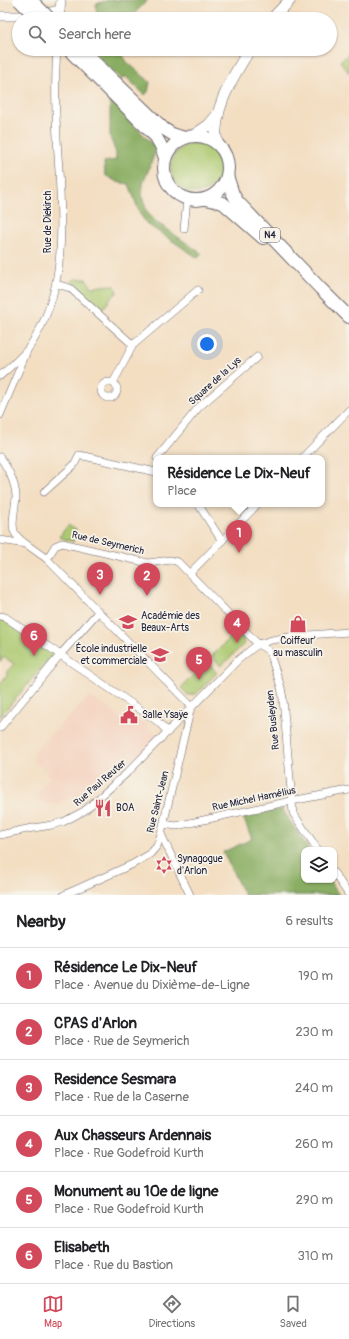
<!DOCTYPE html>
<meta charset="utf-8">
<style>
body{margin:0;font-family:Pangolin,sans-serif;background:#f2f2f2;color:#202124}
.controls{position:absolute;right:12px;bottom:12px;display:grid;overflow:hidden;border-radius:8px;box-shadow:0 1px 3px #0004}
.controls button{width:36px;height:36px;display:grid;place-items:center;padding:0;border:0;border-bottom:1px solid #e0e0e0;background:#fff;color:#202124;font:20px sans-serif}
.you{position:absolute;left:207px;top:344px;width:14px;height:14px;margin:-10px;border:3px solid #fff;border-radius:50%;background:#1a73e8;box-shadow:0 0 0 6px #1a73e833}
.badge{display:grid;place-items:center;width:26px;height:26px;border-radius:50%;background:#d1495b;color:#fff;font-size:13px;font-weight:700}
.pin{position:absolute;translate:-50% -33px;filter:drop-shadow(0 1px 2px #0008)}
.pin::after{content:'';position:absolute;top:21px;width:14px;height:12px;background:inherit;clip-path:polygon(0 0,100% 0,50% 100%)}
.popup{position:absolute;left:153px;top:455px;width:172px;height:52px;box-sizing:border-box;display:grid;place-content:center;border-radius:8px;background:#fff;filter:drop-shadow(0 1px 3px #0005);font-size:13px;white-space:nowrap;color:#757577}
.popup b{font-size:15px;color:#202124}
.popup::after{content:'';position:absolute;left:50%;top:100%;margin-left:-8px;border:8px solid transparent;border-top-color:#fff}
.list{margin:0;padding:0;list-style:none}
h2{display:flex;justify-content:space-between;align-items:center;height:52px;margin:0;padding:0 16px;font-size:17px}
h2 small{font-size:13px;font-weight:400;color:#757577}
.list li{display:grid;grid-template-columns:26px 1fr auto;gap:12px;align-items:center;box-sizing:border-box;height:56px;padding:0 16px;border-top:1px solid #e0e0e0}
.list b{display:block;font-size:15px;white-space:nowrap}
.list p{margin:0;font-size:13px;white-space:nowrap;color:#757577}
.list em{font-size:13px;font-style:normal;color:#757577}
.icon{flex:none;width:22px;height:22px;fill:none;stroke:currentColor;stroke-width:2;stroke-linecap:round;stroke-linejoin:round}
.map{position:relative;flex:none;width:349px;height:895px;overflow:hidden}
.search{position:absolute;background:#fff;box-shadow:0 1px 3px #0004;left:12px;right:12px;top:12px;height:44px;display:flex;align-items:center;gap:10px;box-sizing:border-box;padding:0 14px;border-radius:22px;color:#757577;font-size:15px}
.sheet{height:388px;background:#fff}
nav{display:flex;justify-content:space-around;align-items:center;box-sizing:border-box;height:56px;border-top:1px solid #e0e0e0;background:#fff;font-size:11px;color:#757577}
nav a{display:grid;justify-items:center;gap:2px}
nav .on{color:#d1495b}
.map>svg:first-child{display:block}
</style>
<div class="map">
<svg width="349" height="895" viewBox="0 0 349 895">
<rect width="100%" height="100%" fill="#f7f3e8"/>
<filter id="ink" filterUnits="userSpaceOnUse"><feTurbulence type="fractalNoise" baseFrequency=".025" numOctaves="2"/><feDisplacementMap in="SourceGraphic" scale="8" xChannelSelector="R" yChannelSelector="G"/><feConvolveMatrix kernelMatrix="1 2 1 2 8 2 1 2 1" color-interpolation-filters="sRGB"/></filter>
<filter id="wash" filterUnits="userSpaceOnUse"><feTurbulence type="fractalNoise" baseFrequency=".012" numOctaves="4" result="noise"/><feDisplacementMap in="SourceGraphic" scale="16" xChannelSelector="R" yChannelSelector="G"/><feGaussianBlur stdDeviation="0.9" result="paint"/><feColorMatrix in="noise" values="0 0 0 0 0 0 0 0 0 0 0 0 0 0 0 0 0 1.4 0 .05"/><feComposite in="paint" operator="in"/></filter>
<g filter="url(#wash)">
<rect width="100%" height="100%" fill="#f3dec2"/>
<polygon fill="#f4d3c0" points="90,696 130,724 133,722 135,724 140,719 158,737 114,779 110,775 84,800 72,797 55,804 46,804 38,796 40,794 38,791 51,777 32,759 36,755 33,752"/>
<g fill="#acc970" stroke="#677656">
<polygon points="349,54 349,73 340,61"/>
<circle cx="196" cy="168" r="25"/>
<path d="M 76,279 L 86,279 L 92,287 C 101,287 106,284 115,286 L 117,293 L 112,297 L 102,310 L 71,281 Z"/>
<polygon points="68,525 76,530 73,542 59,537"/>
<polygon points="0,619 3,620 50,650 52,655 0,717 0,684 7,675 7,671 14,664 4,657 1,661 0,661"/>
<polygon points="237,631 243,638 244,644 221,666 212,656"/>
<polygon points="206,661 217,673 196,694 188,695 181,688"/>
</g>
<g fill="#89ad62" stroke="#56684e">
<polygon points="109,0 148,0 129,19 97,19 96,4"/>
<polygon points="92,49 119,49 127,62 150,82 148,92 145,95 125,76 121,80 92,50"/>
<polygon points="110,99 157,149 156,150 143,184 142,197 147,212 155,221 202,254 198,258 147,224 140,214 129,184 117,182 105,175 104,162 116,160 116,153 110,137"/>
<polygon points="282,809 309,850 304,850 304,880 329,880 339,895 244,895 223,852 252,839 243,817"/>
</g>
</g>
<g filter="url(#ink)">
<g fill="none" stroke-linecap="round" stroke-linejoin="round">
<g stroke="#6b646a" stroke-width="8">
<g id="minor">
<polyline points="184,229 187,199"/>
<polyline points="56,284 70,288 133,345"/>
<path d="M 0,376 C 9,368 23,356 30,346 C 66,292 62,232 59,170 C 56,130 54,89 57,49"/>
<circle cx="109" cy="390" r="8"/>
<polyline points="113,383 133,345 198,290"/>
<polyline points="0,415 27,351"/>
<path d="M 0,457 C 8,469 15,481 16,496 C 16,506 10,525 15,533 C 17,537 22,541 26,544"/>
<polyline points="157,458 199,407 257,357"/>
<polyline points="302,458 349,410"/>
<polyline points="44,492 74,465 79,455 156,472"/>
<polyline points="198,504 222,541"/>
<polyline points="0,540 26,544 47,559 192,707"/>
<polyline points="47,559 55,546 62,543 148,563 171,560 178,562 258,644 269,651 281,687 283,699 293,813 318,850"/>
<polyline points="190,573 258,504"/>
<polyline points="0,616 5,617 157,721 168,732"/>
<polyline points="0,728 60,655 98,612"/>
<polyline points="164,824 176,826 291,801 349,790"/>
<polyline points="161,834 190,895"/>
<polyline points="0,835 27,829 52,825 63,822 84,811 127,773 238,660 258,644 272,640 295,636 349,632"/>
<polyline points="334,873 349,895"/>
<polyline points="64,895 133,864 150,854 157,846 161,834 191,707"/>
</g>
</g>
<g stroke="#6b646a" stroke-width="10">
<g id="tertiary">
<polyline points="0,16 33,16 60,10"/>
<polyline points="59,19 61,0"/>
</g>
</g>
<g stroke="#6b646a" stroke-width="12">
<g id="secondary">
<polyline points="272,19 290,0"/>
<polyline points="193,136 209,125 218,114"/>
<path d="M 217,144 C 217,139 215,134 216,129 C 217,102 236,71 250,49"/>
</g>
</g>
<g stroke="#6b646a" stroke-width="14">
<g id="primary">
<polyline points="68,49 156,137 161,146 165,158"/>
<polyline points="81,49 164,129 172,134 184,138"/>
<circle cx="196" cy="168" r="32"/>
<polyline points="227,176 233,194 237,201 320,288 349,317"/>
<polyline points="206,199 223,203 263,238"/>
</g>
</g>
<use href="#minor" stroke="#fff" stroke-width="7"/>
<use href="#tertiary" stroke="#fff" stroke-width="9"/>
<use href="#secondary" stroke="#fff" stroke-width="11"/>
<use href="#primary" stroke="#fff" stroke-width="12"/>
<g stroke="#6b646a" stroke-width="14" stroke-linecap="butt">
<g id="primary-bridge">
<polyline points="19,0 38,19"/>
<polyline points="31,0 50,19"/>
</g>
</g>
<use href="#primary-bridge" stroke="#fff" stroke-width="12"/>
</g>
</g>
<defs>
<g id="university-bare" transform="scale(1.38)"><path d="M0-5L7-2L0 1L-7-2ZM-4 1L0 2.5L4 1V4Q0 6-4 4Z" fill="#d1495b" stroke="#f7f3e8" stroke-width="2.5" paint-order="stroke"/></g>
<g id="shop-bare" transform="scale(1.38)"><path d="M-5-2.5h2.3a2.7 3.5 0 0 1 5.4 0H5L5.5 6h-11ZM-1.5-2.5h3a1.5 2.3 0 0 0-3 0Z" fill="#d1495b" stroke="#f7f3e8" stroke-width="2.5" paint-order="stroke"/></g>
<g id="civic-bare" transform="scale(1.38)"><path d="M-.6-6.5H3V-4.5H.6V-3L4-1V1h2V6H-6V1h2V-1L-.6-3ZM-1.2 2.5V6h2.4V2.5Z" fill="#d1495b" stroke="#f7f3e8" stroke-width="2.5" paint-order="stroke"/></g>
<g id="restaurant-bare" transform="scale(1.38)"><path d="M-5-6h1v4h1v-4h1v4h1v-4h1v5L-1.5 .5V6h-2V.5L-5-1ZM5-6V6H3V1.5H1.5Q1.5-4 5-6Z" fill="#d1495b" stroke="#f7f3e8" stroke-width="2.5" paint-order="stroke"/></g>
<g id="synagogue-bare" transform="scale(1.38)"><path d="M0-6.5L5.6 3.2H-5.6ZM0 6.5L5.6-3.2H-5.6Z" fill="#d1495b" stroke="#f7f3e8" stroke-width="2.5" paint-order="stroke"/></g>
</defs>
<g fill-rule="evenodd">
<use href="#university-bare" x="128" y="622"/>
<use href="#shop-bare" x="298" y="624"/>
<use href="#university-bare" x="160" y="655"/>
<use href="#civic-bare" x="129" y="715"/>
<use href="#restaurant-bare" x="103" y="808"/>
<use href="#synagogue-bare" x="164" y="865"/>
</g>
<g text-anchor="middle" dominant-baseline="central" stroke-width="3.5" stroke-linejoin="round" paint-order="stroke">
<rect fill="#f7f3e8" stroke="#62616f" stroke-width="1" x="260" y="228" width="20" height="14" rx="3"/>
<g font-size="9" font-weight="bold" fill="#22223b">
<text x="270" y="235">N4</text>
</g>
<g font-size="10" fill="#22223b" stroke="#f7f3e8">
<text transform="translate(48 222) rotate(-90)">Rue de Diekirch</text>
<text transform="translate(215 381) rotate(-42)">Square de la Lys</text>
<text transform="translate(108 543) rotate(13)">Rue de Seymerich</text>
<text transform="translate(273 720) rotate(-96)">Rue Busleyden</text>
<text transform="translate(100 783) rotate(-41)">Rue Paul Reuter</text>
<text transform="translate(254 799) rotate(-12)">Rue Michel Hamélius</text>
<text transform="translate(158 802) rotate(-76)">Rue Saint-Jean</text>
</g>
<g font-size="10" fill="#22223b" stroke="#f7f3e8" text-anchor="start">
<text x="141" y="616">Académie des<tspan x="141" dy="12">Beaux-Arts</tspan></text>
<text x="298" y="641" text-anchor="middle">Coiffeur'<tspan x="298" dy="12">au masculin</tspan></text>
<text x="147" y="649" text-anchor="end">École industrielle<tspan x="147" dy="12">et commerciale</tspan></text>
<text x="142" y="715">Salle Ysaÿe</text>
<text x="116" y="808">BOA</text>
<text x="177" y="859">Synagogue<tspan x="177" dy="12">d'Arlon</tspan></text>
</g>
</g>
</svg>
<div class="controls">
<button><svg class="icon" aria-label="layers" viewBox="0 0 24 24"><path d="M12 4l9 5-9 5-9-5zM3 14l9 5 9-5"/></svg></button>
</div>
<div class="you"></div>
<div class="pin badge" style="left:239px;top:553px">1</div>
<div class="popup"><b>Résidence Le Dix-Neuf</b>Place</div>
<div class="pin badge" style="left:147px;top:596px">2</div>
<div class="pin badge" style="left:100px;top:595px">3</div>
<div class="pin badge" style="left:237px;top:643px">4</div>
<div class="pin badge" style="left:199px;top:680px">5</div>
<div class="pin badge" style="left:34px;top:656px">6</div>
<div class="search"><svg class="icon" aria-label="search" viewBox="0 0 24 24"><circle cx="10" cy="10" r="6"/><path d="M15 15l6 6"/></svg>Search here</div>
</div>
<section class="sheet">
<h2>Nearby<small>6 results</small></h2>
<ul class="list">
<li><span class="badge">1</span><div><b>Résidence Le Dix-Neuf</b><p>Place · Avenue du Dixième-de-Ligne</p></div><em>190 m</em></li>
<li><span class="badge">2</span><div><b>CPAS d'Arlon</b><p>Place · Rue de Seymerich</p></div><em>230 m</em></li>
<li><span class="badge">3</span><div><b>Residence Sesmara</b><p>Place · Rue de la Caserne</p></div><em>240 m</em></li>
<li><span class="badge">4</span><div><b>Aux Chasseurs Ardennais</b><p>Place · Rue Godefroid Kurth</p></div><em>260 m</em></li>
<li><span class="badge">5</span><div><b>Monument au 10e de ligne</b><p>Place · Rue Godefroid Kurth</p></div><em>290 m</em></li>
<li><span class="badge">6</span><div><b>Elisabeth</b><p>Place · Rue du Bastion</p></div><em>310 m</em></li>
</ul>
</section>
<nav>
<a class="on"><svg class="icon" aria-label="map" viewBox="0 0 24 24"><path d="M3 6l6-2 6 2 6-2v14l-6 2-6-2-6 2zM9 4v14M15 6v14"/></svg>Map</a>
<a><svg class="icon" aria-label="directions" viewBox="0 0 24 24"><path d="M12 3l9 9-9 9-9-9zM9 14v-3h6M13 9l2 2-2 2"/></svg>Directions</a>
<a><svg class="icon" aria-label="saved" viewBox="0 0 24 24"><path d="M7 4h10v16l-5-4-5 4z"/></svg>Saved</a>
</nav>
